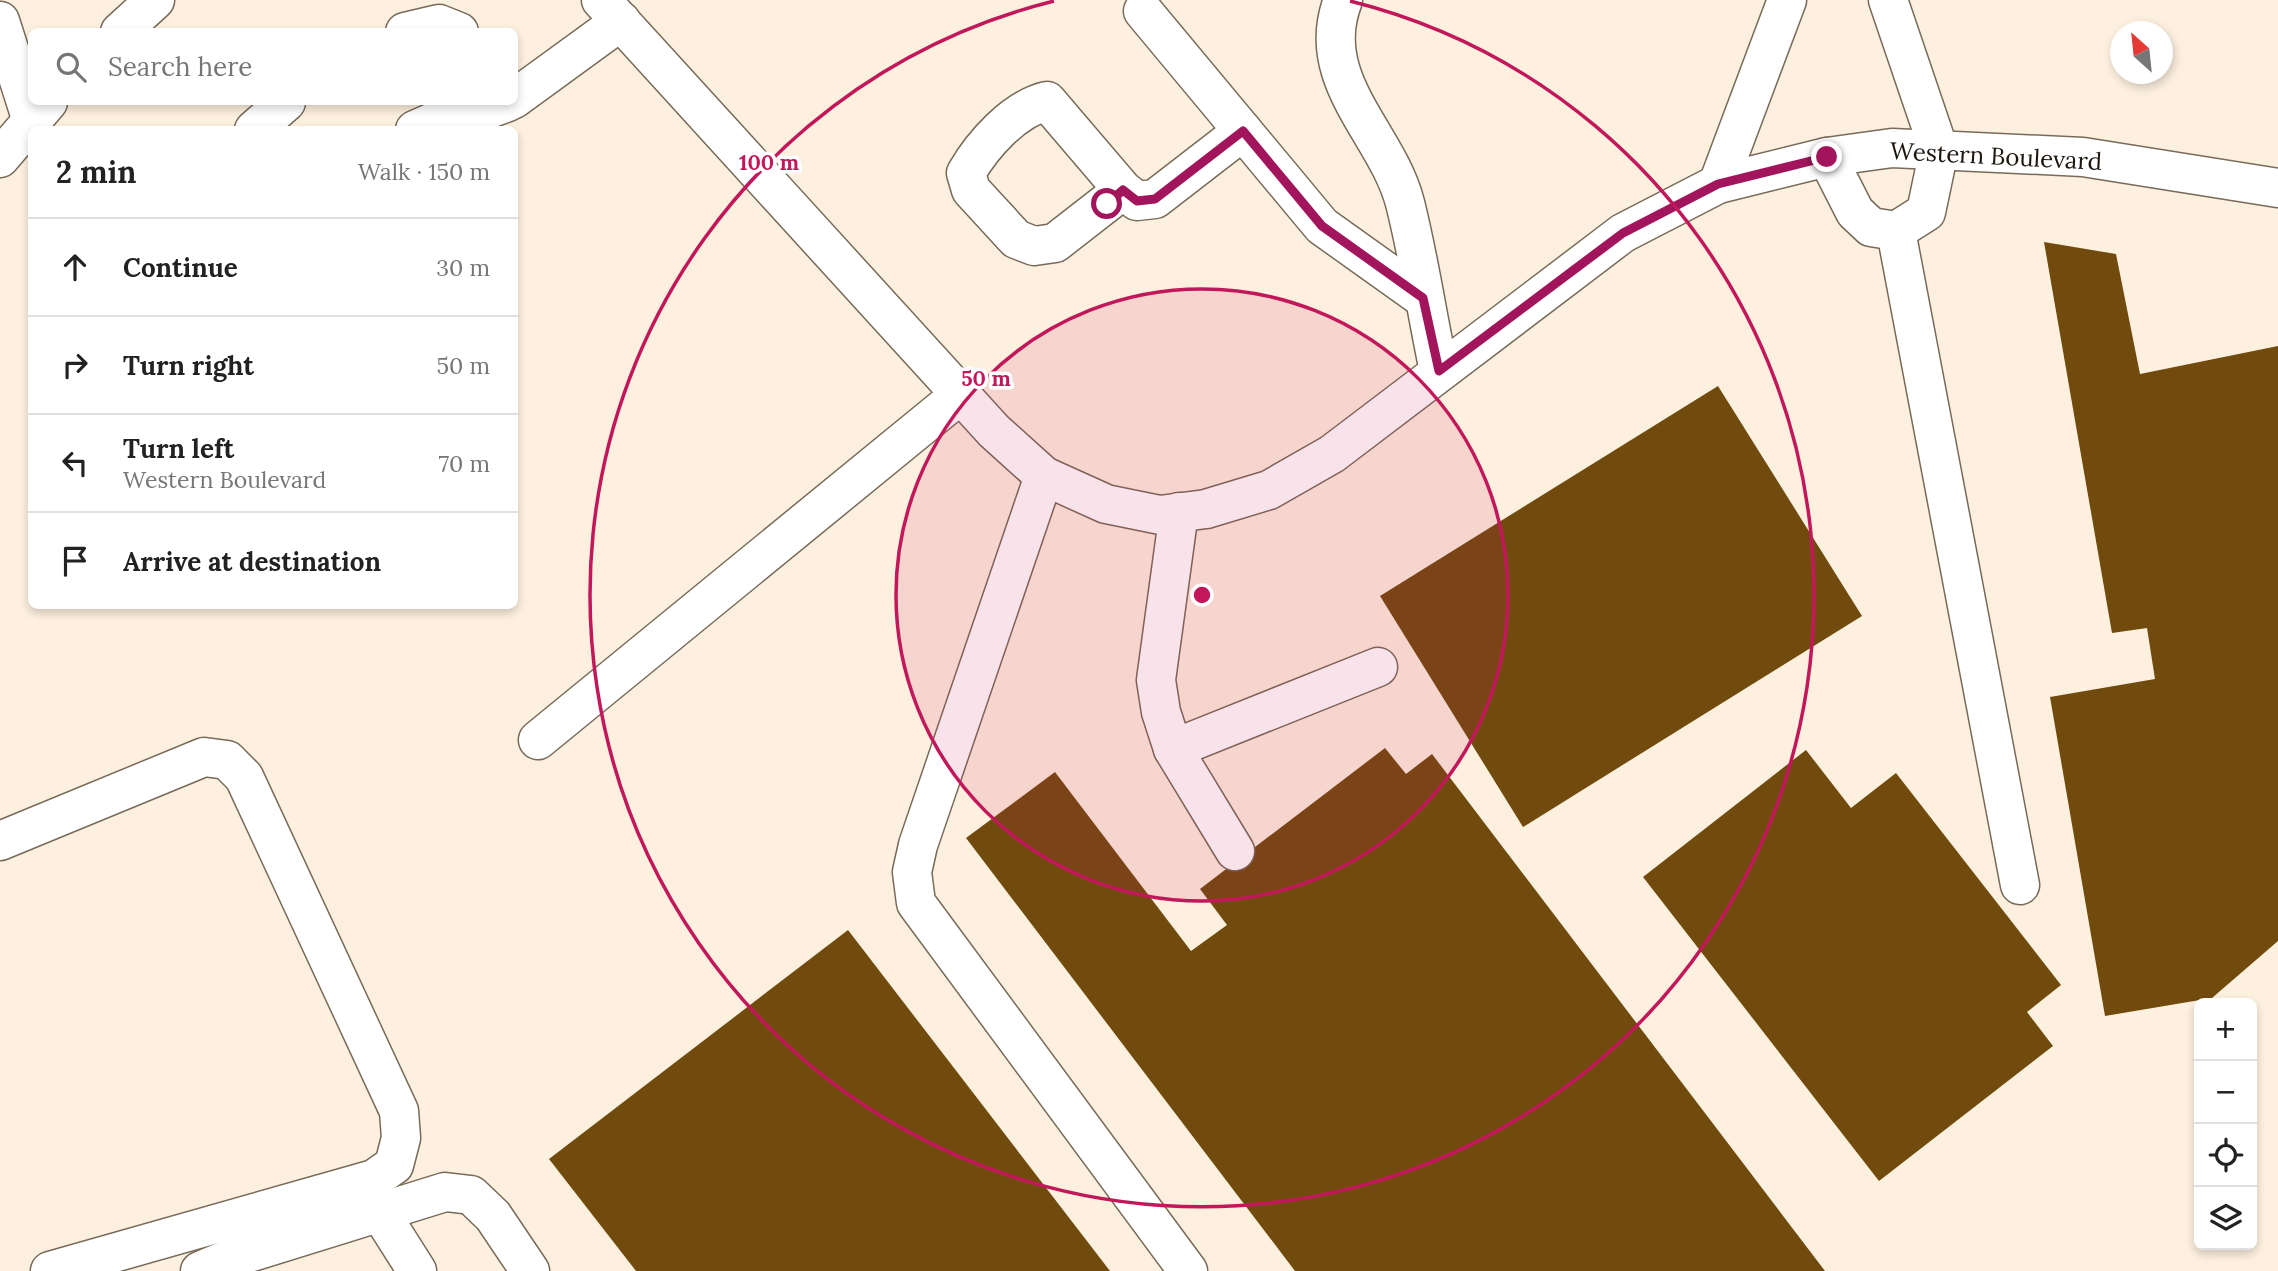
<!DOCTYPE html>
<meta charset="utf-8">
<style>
body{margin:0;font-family:Lora,serif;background:#f2f2f2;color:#222}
.controls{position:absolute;right:21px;bottom:21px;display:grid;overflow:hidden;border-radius:10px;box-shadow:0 4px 10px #0003}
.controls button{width:63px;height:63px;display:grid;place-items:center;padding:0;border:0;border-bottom:2px solid #e0e0e0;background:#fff;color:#222;font:35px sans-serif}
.compass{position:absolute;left:2110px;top:21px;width:63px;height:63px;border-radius:50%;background:#fff;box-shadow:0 4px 10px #0003;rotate:333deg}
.stop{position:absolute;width:21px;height:21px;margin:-16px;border:5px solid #a2155c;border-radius:50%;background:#fff}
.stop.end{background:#a2155c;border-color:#fff;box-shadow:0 2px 7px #0008}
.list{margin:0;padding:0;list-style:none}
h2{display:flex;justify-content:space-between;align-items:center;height:91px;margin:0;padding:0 28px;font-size:30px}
h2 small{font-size:23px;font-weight:400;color:#767676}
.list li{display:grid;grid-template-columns:46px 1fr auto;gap:21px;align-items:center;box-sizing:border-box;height:98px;padding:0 28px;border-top:2px solid #e0e0e0}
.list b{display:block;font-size:26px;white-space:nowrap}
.list p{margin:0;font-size:23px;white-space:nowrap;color:#767676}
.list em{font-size:23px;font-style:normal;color:#767676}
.icon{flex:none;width:38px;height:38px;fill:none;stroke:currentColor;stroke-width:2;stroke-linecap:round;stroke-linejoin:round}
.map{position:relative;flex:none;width:2278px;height:1271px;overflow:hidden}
.search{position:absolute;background:#fff;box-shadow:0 4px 10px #0003;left:28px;top:28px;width:490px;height:77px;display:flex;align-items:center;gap:18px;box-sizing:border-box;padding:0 24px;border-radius:10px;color:#767676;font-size:26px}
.panel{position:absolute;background:#fff;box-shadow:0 4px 10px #0003;left:28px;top:126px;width:490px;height:483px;border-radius:10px}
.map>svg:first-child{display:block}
</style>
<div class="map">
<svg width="2278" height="1271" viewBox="0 0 2278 1271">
<rect width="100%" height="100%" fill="#fdf0df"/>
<g fill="#714b0d">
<polygon points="2044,242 2116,254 2140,374 2278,346 2278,941 2212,998 2105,1016 2050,697 2155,679 2147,628 2112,633"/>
<polygon points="1718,386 1862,616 1523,827 1380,596"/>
<polygon points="1385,748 1406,774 1432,754 1825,1271 1295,1271 966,838 1055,772 1191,951 1227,925 1200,889"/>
<polygon points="1806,750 1851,808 1896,773 2061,985 2027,1012 2053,1046 1879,1181 1643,877"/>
<polygon points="848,930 1110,1271 636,1271 549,1159"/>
</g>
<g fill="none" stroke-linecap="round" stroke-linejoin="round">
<g stroke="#786a58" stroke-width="41">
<g id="minor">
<polyline points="601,0 994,431 1044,476 1106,504 1160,515 1206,509 1269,490 1332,454 1623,233 1718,184 1827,157 1892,148 2083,157 2278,188"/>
<path d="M 1343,0 C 1312,80 1387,133 1405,203 C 1419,258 1427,315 1439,371"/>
<polyline points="1143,11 1322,226 1423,298"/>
<polyline points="0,21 31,118"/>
<polyline points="405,32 439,24 459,32"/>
<polyline points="514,99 621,21"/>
<polyline points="254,130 286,102"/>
<polyline points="415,130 440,119 462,119 508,102"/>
<polyline points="1827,157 1855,212 1871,227 1896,231 1926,212 1939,150 1888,0"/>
<polyline points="1718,184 1787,0"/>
<path d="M 1123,190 L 1047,101 C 1014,109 983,144 966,173 L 971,190 L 1016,239 L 1034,246 L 1055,243 L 1123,190 L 1137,201 L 1155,199 L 1243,131"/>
<polyline points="1896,231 2020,885"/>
<polyline points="1044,476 918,845 912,872 916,903 1188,1271"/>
<polyline points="1179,512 1156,680 1161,712 1173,749 1378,667"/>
<polyline points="538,740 961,394"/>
<polyline points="1173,749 1235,851"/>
<polyline points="0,841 204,757 227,760 244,777 399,1111 401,1138 394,1165 374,1179 50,1271"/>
<polyline points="379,1211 417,1271"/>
<polyline points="200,1271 226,1260 445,1192 471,1195 493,1216 530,1271"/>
</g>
</g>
<g stroke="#786a58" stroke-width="41">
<g id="major">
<polyline points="120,32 155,0"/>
<polyline points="0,158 48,102"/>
</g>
</g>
<use href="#minor" stroke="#fff" stroke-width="38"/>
<use href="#major" stroke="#fff" stroke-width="38"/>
</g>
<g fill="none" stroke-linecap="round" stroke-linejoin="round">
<polyline stroke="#a2155c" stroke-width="9" points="1107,204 1123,190 1137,201 1155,199 1243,131 1322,226 1423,298 1439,371 1623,233 1718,184 1827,157"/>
</g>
<circle cx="1202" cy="595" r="306" fill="#c2185b" fill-opacity=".12"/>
<g fill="none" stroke="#c2185b" stroke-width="3.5">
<circle cx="1202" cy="595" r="306"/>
<path d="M1350 1A612 612 0 1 1 1054 1"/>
</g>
<g text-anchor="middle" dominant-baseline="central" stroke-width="7" stroke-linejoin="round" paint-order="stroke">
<g font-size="24" fill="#1b150e" stroke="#fff">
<text transform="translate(1996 156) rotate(3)">Western Boulevard</text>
</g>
</g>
<circle cx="1202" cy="595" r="10" fill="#c2185b" stroke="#fff" stroke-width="3.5"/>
<g font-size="21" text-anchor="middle" font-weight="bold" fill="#c2185b" stroke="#fff" stroke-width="7" stroke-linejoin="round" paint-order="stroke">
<text x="769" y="170">100 m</text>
<text x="986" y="386">50 m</text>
</g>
</svg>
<div class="controls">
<button>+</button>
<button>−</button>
<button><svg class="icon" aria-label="locate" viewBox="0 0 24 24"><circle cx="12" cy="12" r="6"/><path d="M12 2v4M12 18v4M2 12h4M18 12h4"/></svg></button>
<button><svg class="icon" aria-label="layers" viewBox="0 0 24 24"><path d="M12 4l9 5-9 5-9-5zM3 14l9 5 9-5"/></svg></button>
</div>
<svg class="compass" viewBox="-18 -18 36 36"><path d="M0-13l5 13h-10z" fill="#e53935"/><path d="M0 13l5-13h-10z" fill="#767676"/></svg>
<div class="stop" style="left:1107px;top:204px"></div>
<div class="stop end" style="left:1827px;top:157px"></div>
<div class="search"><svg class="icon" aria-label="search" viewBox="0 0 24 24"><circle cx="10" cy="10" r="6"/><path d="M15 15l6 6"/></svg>Search here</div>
<section class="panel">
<h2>2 min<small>Walk · 150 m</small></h2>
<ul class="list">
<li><svg class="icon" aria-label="ahead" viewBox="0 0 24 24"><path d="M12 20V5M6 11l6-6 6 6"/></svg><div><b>Continue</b></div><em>30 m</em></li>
<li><svg class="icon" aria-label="right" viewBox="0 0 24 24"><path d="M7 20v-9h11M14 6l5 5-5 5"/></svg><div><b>Turn right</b></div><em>50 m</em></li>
<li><svg class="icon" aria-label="left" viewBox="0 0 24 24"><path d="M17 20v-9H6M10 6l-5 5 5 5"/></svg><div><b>Turn left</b><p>Western Boulevard</p></div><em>70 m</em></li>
<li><svg class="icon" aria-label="arrive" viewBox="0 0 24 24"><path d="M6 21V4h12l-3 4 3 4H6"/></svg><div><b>Arrive at destination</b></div></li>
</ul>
</section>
</div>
